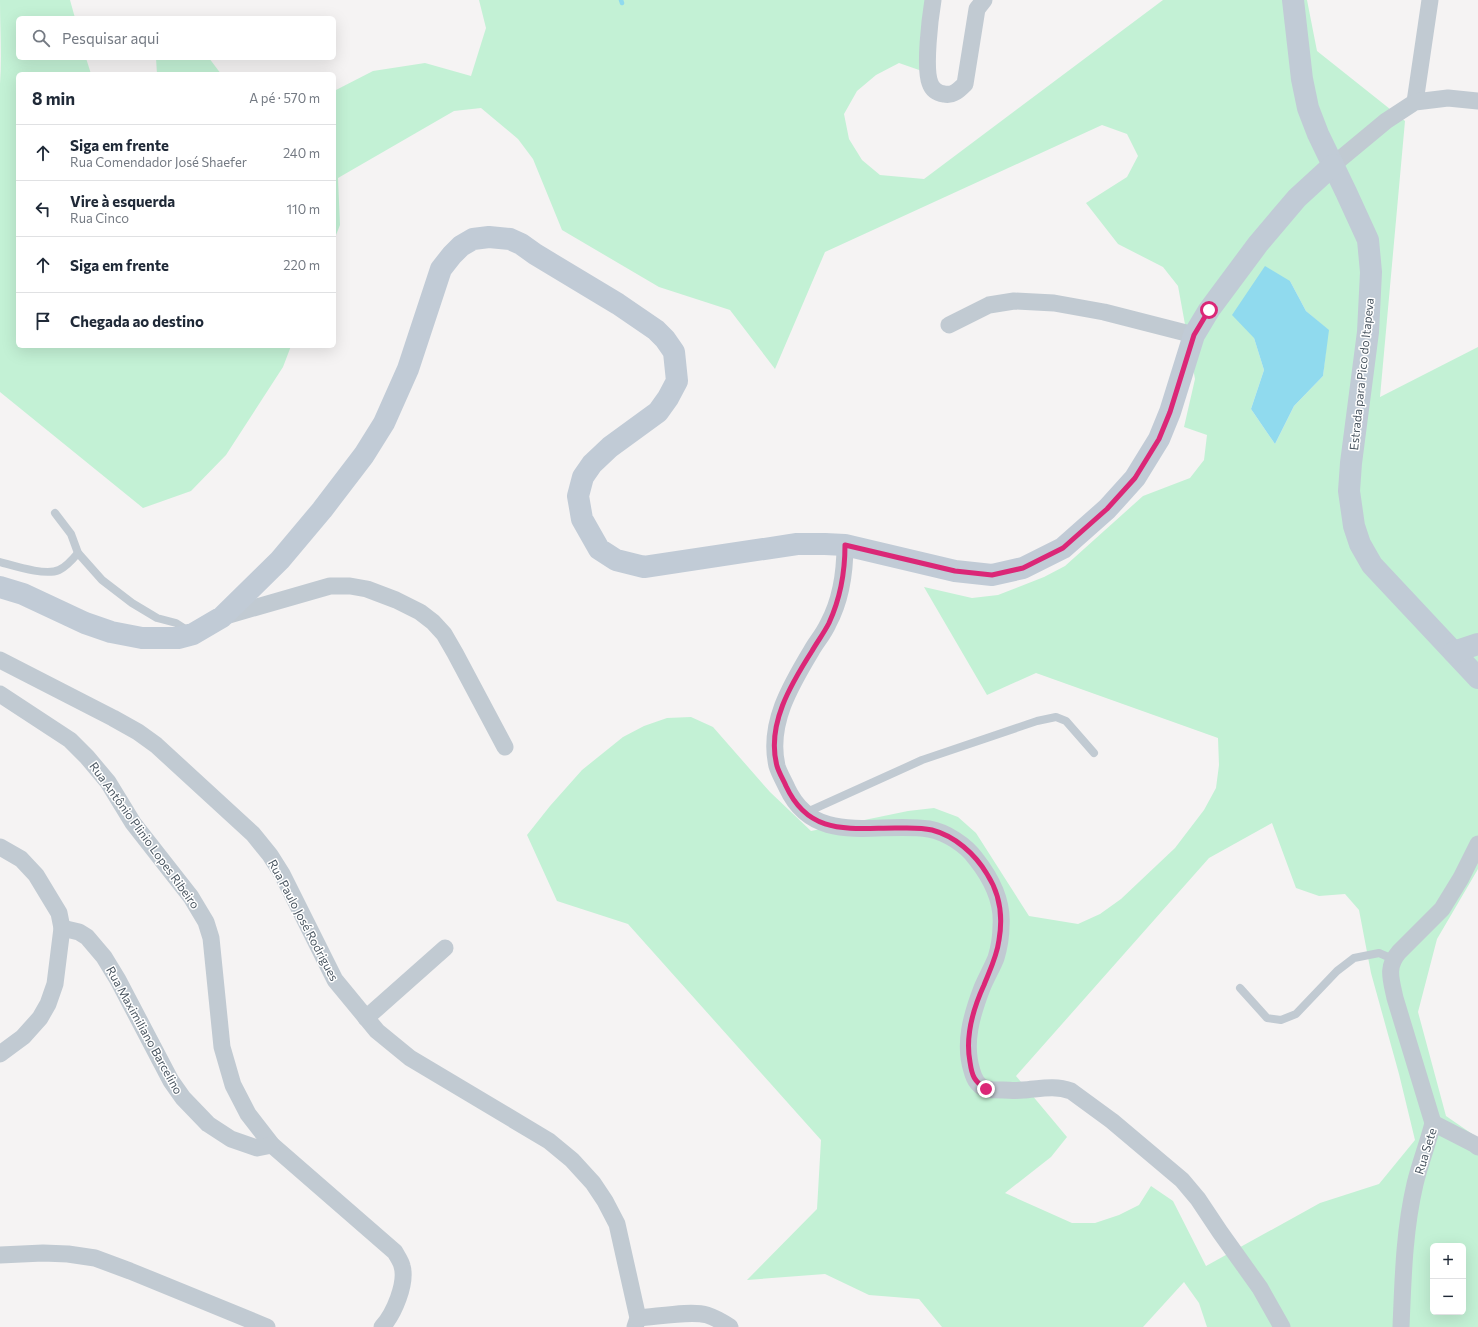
<!DOCTYPE html>
<html lang="pt">
<meta charset="utf-8">
<style>
body{margin:0;font-family:Commissioner,sans-serif;background:#f2f2f3;color:#1f2937}
.controls{position:absolute;right:12px;bottom:12px;display:grid;overflow:hidden;border-radius:6px;box-shadow:0 4px 16px #0002}
.controls button{width:36px;height:36px;display:grid;place-items:center;padding:0;border:0;border-bottom:1px solid #e0e1e3;background:#fff;color:#1f2937;font:20px sans-serif}
.stop{position:absolute;width:12px;height:12px;margin:-9px;border:3px solid #db2777;border-radius:50%;background:#fff}
.stop.end{background:#db2777;border-color:#fff;box-shadow:0 1px 4px #0008}
.list{margin:0;padding:0;list-style:none}
h2{display:flex;justify-content:space-between;align-items:center;height:52px;margin:0;padding:0 16px;font-size:17px}
h2 small{font-size:13px;font-weight:400;color:#747a83}
.list li{display:grid;grid-template-columns:26px 1fr auto;gap:12px;align-items:center;box-sizing:border-box;height:56px;padding:0 16px;border-top:1px solid #e0e1e3}
.list b{display:block;font-size:15px;white-space:nowrap}
.list p{margin:0;font-size:13px;white-space:nowrap;color:#747a83}
.list em{font-size:13px;font-style:normal;color:#747a83}
.icon{flex:none;width:22px;height:22px;fill:none;stroke:currentColor;stroke-width:2;stroke-linecap:round;stroke-linejoin:round}
.map{position:relative;flex:none;width:1478px;height:1327px;overflow:hidden}
.search{position:absolute;background:#fff;box-shadow:0 4px 16px #0002;left:16px;top:16px;width:320px;height:44px;display:flex;align-items:center;gap:10px;box-sizing:border-box;padding:0 14px;border-radius:6px;color:#747a83;font-size:15px}
.panel{position:absolute;background:#fff;box-shadow:0 4px 16px #0002;left:16px;top:72px;width:320px;height:276px;border-radius:6px}
.map>svg:first-child{display:block}
</style>
<div class="map">
<svg width="1478" height="1327" viewBox="0 0 1478 1327">
<rect width="100%" height="100%" fill="#f5f3f3"/>
<g fill="#c3f1d5" fill-rule="evenodd">
<path d="M 0,0 L 70,0 L 75,18 L 18,18 L 18,58 L 86,58 L 91,74 L 18,74 L 18,346 L 291,346 L 283,367 L 226,455 L 191,491 L 143,508 L 0,392 L 0,84 C 2,56 0,28 0,0 Z"/>
<path d="M 479,0 L 925,0 L 922,71 L 899,63 L 876,75 L 857,91 L 844,114 L 849,139 L 862,160 L 880,175 L 924,179 L 1163,0 L 1307,0 L 1317,51 L 1405,121 L 1380,397 L 1478,347 L 1478,869 L 1437,939 L 1418,1012 L 1446,1116 L 1478,1138 L 1478,1327 L 1207,1327 L 1199,1303 L 1184,1282 L 1143,1327 L 942,1327 L 919,1299 L 869,1295 L 825,1274 L 747,1280 L 817,1209 L 821,1140 L 628,924 L 557,901 L 527,835 L 550,806 L 582,770 L 623,737 L 644,726 L 667,718 L 691,717 L 713,727 L 770,792 L 811,831 L 908,811 L 934,808 L 958,817 L 976,833 L 1029,916 L 1078,924 L 1100,914 L 1121,899 L 1175,848 L 1204,810 L 1216,788 L 1219,765 L 1218,738 L 1036,673 L 987,695 L 924,587 L 972,598 L 998,595 L 1044,577 L 1065,566 L 1143,496 L 1190,478 L 1204,460 L 1207,435 L 1184,427 L 1195,379 L 1178,286 L 1163,267 L 1118,244 L 1086,203 L 1127,177 L 1138,156 L 1127,134 L 1102,125 L 825,252 L 775,369 L 730,310 L 659,287 L 562,230 L 533,159 L 518,139 L 481,108 L 454,111 L 338,178 L 340,225 L 334,240 L 334,91 L 373,71 L 425,63 L 471,76 L 486,28 ZM 1290,281 L 1306,311 L 1328,330 L 1323,376 L 1294,406 L 1275,444 L 1251,409 L 1264,370 L 1254,338 ZM 1272,823 L 1296,888 L 1319,896 L 1345,894 L 1359,910 L 1371,973 L 1399,1074 L 1415,1140 L 1379,1184 L 1320,1203 L 1206,1266 L 1173,1201 L 1151,1186 L 1139,1205 L 1119,1215 L 1095,1223 L 1072,1223 L 1005,1193 L 1051,1157 L 1067,1137 L 1016,1076 L 1209,858 ZM 1433,1246 L 1463,1246 L 1463,1312 L 1433,1312 Z"/>
<polygon points="156,58 209,58 221,74 157,74"/>
</g>
<polygon fill="#90daee" points="1265,266 1290,281 1306,311 1329,330 1323,376 1294,406 1275,444 1251,409 1264,370 1254,338 1232,315"/>
<g fill="none" stroke-linecap="round" stroke-linejoin="round">
<polyline stroke="#90daee" stroke-width="4.5" points="621,0 622,3"/>
<g stroke="#c1cad2" stroke-width="8">
<polyline points="55,513 71,534 78,553 102,580 132,603 157,618 176,623 190,632"/>
<path d="M 0,562 C 15,566 45,576 59,570 C 66,567 73,559 78,553"/>
<polyline points="805,813 922,760 1037,721 1056,717 1066,721 1094,753"/>
<polyline points="1240,988 1267,1018 1281,1020 1296,1014 1337,971 1354,958 1379,953 1393,959"/>
</g>
<g stroke="#c1cad2" stroke-width="17">
<path d="M 933,0 C 930,18 924,68 930,83 C 932,89 937,93 944,94 C 953,96 959,90 965,84 L 977,9 L 984,0"/>
<polyline points="1415,102 1430,0"/>
<polyline points="1333,165 1386,121 1415,102 1448,98 1478,101"/>
<polyline points="949,325 989,305 1014,301 1054,303 1104,312 1194,335"/>
<path d="M 845,545 C 845,572 841,600 828,624 C 824,633 818,640 813,648 C 792,683 767,723 777,766 C 779,773 784,781 787,788 C 815,848 878,821 929,829 C 946,832 966,845 976,859 C 991,878 1003,901 1001,926 C 1001,936 999,948 996,958 C 992,968 986,978 982,988 C 972,1014 963,1043 972,1071 C 974,1079 978,1086 986,1089 C 991,1090 998,1090 1003,1090 C 1009,1090 1016,1091 1023,1090 C 1039,1089 1055,1085 1071,1091 L 1112,1121 L 1182,1180 L 1198,1199 L 1220,1232 L 1260,1288 L 1282,1327"/>
<polyline points="222,617 330,586 350,586 367,589 396,600 420,612 433,622 444,634 455,653 505,747"/>
<polyline points="0,660 113,718 138,732 156,745 253,834 270,855 282,874 335,980 377,1031 410,1058 549,1141 572,1160 593,1183 605,1201 617,1224 638,1318 635,1327"/>
<path d="M 0,694 L 70,740 L 87,757 L 108,782 L 133,823 L 191,897 L 206,922 L 211,938 L 222,1047 L 233,1085 L 248,1114 L 272,1145 L 395,1252 C 397,1256 401,1261 402,1266 C 407,1283 394,1314 382,1327"/>
<polyline points="0,847 21,859 36,875 59,913 62,928 55,984 48,1004 40,1018 23,1037 0,1054"/>
<polyline points="62,928 79,932 87,937 104,957 118,980 171,1081 183,1098 208,1124 231,1139 257,1148 272,1145"/>
<polyline points="366,1018 445,948"/>
<polyline points="1433,1123 1474,1144 1478,1147"/>
<polyline points="0,1255 43,1253 68,1254 95,1258 130,1271 267,1327"/>
<path d="M 638,1318 C 656,1317 691,1310 707,1315 C 716,1318 723,1322 730,1327"/>
<path d="M 1401,1327 C 1403,1279 1404,1231 1415,1184 C 1420,1163 1428,1143 1433,1123 L 1395,998 C 1391,979 1386,967 1399,952 L 1442,909 L 1461,878 L 1478,844"/>
</g>
<g stroke="#c1cbd6" stroke-width="22">
<polyline points="1293,0 1302,79 1308,108 1318,134 1346,192 1368,240 1371,272 1368,332 1351,463 1349,491 1354,526 1360,544 1372,565 1478,678"/>
<polyline points="0,587 23,594 85,623 111,632 142,638 178,638 193,634 222,617 280,560 322,510 364,455 384,423 408,369 441,269 452,255 461,246 473,239 489,237 510,239 521,244 535,254 618,304 656,330 665,339 674,352 677,381 668,398 658,412 610,447 592,464 583,477 578,496 582,519 599,549 616,560 644,567 797,544 825,544 845,545 955,571 992,575 1023,568 1063,548 1107,509 1135,478 1159,439 1170,412 1194,335 1209,310 1258,244 1297,198 1333,165"/>
<polyline points="1454,652 1478,644"/>
</g>
</g>
<g fill="none" stroke-linecap="round" stroke-linejoin="round">
<path stroke="#db2777" stroke-width="5" d="M 986,1089 C 974,1081 972,1076 970,1062 C 965,1036 973,1009 984,985 C 990,970 997,956 999,940 C 1003,917 1000,894 987,874 C 975,854 955,836 932,830 C 920,827 907,828 895,828 C 849,828 809,836 786,786 C 783,779 779,773 777,766 C 766,725 791,684 812,651 C 817,642 824,633 829,623 C 840,599 845,572 845,545 L 955,571 L 992,575 L 1023,568 L 1063,548 L 1107,509 L 1135,478 L 1159,439 L 1170,412 L 1194,335 L 1209,310"/>
</g>
<g text-anchor="middle" dominant-baseline="central" stroke-width="3" stroke-linejoin="round" paint-order="stroke">
<g font-size="12" fill="#4a5661" stroke="#fff">
<text transform="translate(1361 374) rotate(-84)">Estrada para Pico do Itapeva</text>
<text transform="translate(145 835) rotate(54)">Rua Antônio Plinio Lopes Ribeiro</text>
<text transform="translate(304 920) rotate(62)">Rua Paulo José Rodrigues</text>
<text transform="translate(145 1030) rotate(61)">Rua Maximiliano Barcelino</text>
<text transform="translate(1425 1151) rotate(-73)">Rua Sete</text>
</g>
</g>
</svg>
<div class="controls">
<button>+</button>
<button>−</button>
</div>
<div class="stop" style="left:1209px;top:310px"></div>
<div class="stop end" style="left:986px;top:1089px"></div>
<div class="search"><svg class="icon" aria-label="search" viewBox="0 0 24 24"><circle cx="10" cy="10" r="6"/><path d="M15 15l6 6"/></svg>Pesquisar aqui</div>
<section class="panel">
<h2>8 min<small>A pé · 570 m</small></h2>
<ul class="list">
<li><svg class="icon" aria-label="ahead" viewBox="0 0 24 24"><path d="M12 20V5M6 11l6-6 6 6"/></svg><div><b>Siga em frente</b><p>Rua Comendador José Shaefer</p></div><em>240 m</em></li>
<li><svg class="icon" aria-label="left" viewBox="0 0 24 24"><path d="M17 20v-9H6M10 6l-5 5 5 5"/></svg><div><b>Vire à esquerda</b><p>Rua Cinco</p></div><em>110 m</em></li>
<li><svg class="icon" aria-label="ahead" viewBox="0 0 24 24"><path d="M12 20V5M6 11l6-6 6 6"/></svg><div><b>Siga em frente</b></div><em>220 m</em></li>
<li><svg class="icon" aria-label="arrive" viewBox="0 0 24 24"><path d="M6 21V4h12l-3 4 3 4H6"/></svg><div><b>Chegada ao destino</b></div></li>
</ul>
</section>
</div>
